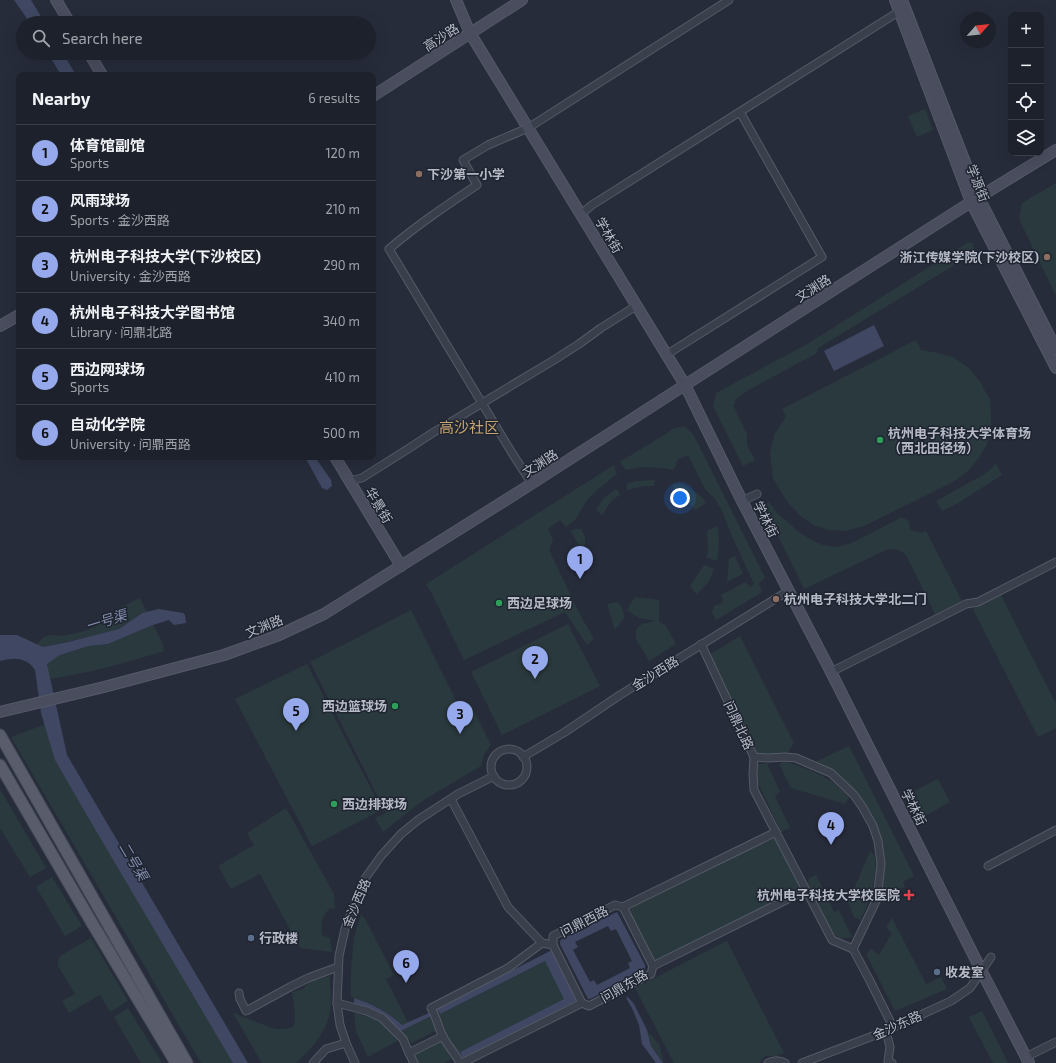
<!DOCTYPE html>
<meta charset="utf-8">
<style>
body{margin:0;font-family:"Exo 2","Noto Sans SC",sans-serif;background:#2a2e38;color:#f1f3f6}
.controls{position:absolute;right:12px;top:12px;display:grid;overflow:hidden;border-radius:8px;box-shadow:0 4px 16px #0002}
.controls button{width:36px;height:36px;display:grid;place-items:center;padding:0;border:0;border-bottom:1px solid #3b3e48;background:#1d212c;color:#f1f3f6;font:20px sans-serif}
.compass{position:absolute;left:960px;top:12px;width:36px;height:36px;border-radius:50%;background:#1d212c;box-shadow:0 4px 16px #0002;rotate:63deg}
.you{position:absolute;left:680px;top:498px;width:14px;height:14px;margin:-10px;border:3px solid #fff;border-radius:50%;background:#1a73e8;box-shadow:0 0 0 6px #1a73e833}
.badge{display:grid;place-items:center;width:26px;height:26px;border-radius:50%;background:#96a9ec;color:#111;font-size:13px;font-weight:700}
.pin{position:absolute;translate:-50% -33px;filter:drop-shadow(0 1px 2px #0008)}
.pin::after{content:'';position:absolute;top:21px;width:14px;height:12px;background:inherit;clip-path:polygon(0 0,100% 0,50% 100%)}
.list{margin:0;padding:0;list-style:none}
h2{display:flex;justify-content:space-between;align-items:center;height:52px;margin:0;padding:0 16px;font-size:17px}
h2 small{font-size:13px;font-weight:400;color:#a0a3a9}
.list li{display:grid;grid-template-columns:26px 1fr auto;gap:12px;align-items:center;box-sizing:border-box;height:56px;padding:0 16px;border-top:1px solid #3b3e48}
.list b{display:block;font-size:15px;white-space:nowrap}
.list p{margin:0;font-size:13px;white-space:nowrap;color:#a0a3a9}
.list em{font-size:13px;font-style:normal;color:#a0a3a9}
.icon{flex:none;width:22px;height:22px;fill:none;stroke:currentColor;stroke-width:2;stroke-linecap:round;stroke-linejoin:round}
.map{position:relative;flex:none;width:1056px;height:1063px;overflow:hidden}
.search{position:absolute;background:#1d212c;box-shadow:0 4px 16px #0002;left:16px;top:16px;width:360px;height:44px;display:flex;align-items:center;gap:10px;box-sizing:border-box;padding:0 14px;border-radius:22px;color:#a0a3a9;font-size:15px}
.panel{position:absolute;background:#1d212c;box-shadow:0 4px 16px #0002;left:16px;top:72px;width:360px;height:388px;border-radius:8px}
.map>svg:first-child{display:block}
</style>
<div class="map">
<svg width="1056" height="1063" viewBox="0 0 1056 1063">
<rect width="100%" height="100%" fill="#272c3b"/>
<g fill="#2a393d">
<polygon points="925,109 933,130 917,137 908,116"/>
<polygon points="1056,183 1056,296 1019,219 1022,203"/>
<polygon points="967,243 972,243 976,252 818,348 817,353 747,391 735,400 735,404 733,405 747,434 747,445 755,460 743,466 713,406 716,393 809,343"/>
<polygon points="916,340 921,350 938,353 953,357 969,368 980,382 990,400 991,417 991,430 986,446 980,456 969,470 955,481 915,501 864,526 845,531 828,530 814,525 800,516 786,500 773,478 770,454 774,435 786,417 782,409"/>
<polygon points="684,426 693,434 765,578 759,583 762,592 716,620 712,612 714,606 721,604 723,600 721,595 746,582 750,587 754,584 730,532 722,511 715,499 705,489 688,455 677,460 676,466 672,470 663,468 642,467 626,470 620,462 675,428"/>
<polygon points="996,464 1002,475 958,503 942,511 936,501 985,474"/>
<polygon points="614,465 617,474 596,491 588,499 575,520 566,527 560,520 548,529 553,539 549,550 582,618 594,639 587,645 565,612 464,660 432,594 426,584"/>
<polygon points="655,480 654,486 644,486 627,490 627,484 635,481"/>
<path d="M 673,484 L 683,484 L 701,496 L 706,503 L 695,510 C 690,503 682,495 674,492 Z"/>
<polygon points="615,490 618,490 620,495 612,500 602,515 596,509 605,497"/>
<polygon points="769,502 777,513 800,533 812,540 823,545 837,547 852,543 902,517 909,521 910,530 921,533 926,531 962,601 935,614 906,555 899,550 888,549 804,589 763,505"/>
<polygon points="718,526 719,545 717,561 706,557 708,553 707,531"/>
<polygon points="576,529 581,529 585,536 585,544 581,548 570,531"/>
<polygon points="735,556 743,574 727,582 729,559"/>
<polygon points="704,565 714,569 709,581 697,595 690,586"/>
<polygon points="1001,595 1056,704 1056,728 1038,737 973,609"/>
<polygon points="635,597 659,600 659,621 666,626 676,644 649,661 636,639 636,629 642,624 656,621 639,618 627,610"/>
<polygon points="140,598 147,612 141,613 119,629 105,633 43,647 37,644 44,637 52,635 63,636 85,631 102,623 117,610 133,601"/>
<polygon points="616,602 621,605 625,617 615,630 607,604"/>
<polygon points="411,610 459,707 470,703 491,745 484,754 481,766 425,799 394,823 383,832 375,818 386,813 310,662"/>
<polygon points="568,624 600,686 502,735 471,672"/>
<path d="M 153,625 L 163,644 L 164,651 C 126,663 89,673 50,679 L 47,663 L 60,655 L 89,646 L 108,644 Z"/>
<polygon points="740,636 794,743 785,757 754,757 707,656"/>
<polygon points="307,664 382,810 312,846 235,699"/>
<polygon points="54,721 63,756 239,1063 201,1063 11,737"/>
<polygon points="849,746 914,876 903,882 905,887 895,892 897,901 881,899 883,881 883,855 859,796 843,779 834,771 815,762"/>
<polygon points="784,761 810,770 822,776 833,782 849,797 845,804 791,788 779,764"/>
<polygon points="767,763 780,792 775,796 790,828 781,832 758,783 757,775 757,764"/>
<polygon points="938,779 950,802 923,817 910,793"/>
<polygon points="0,789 46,868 30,877 0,828"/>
<path d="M 286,808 L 334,894 L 335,910 L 330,908 C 321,917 321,923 322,935 L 330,938 L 332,952 L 300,948 L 260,874 L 231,889 L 218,866 L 254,845 L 247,833 Z"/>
<polygon points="776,832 806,890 653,966 623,907"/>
<path d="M 870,851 C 872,852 873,853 874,855 C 878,864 873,887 870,897 C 868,905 864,913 860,920 L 854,917 L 848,903 Z"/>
<path d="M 816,875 L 834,912 L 839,910 L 852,937 C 844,939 840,939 833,934 L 808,882 L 809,878 Z"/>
<polygon points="52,877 82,926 65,936 36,887"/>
<path d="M 361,915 L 364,917 L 394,975 L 386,979 L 408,1023 L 402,1025 C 386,1010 371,1003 351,997 L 351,970 L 354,937 Z"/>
<polygon points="892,918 926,984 941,977 947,989 895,1011 866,954 871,949 879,955 892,933 886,927"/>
<polygon points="91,938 128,1001 110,1012 100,995 69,1013 62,1001 75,994 58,966 58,961 60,956"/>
<polygon points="727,941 784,1053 775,1056 765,1056 759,1063 674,1063 635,988"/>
<polygon points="545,961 565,999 456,1054 436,1016"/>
<path d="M 330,976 C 330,988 332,1000 330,1011 C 326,1034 312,1048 296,1063 L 262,1063 L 233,1013 L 272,1028 C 280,1030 286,1030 294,1026 C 296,1014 294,1004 292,992 L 303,989 L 310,981 Z"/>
<polygon points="128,1008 162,1063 141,1063 114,1017"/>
<polygon points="982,1011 1008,1063 993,1063 969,1017"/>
<path d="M 354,1013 C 372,1015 388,1025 397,1041 L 368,1057 L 356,1031 Z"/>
<polygon points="431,1016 437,1030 412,1043 408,1040 401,1031"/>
<polygon points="648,1033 649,1033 659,1044 664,1063 651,1046"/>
<polygon points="442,1040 452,1059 444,1063 418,1063 416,1058 416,1053"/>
</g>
<g fill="#3f4762" fill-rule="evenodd">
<polygon points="14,0 31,0 45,23 30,23"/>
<polygon points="48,53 63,53 76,75 61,75"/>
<polygon points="874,325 884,346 834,371 824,351"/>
<polygon points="305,457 315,457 331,480 332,486 327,490 322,488"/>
<path d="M 159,609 L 183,613 L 185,615 L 186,623 L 174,625 L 169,620 L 153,625 L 108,644 L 89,646 L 60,655 L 47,664 L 67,755 L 248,1063 L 233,1063 L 92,824 L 55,760 L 41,713 L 35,670 C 27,657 13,657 0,661 L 0,635 L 17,635 L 43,647 L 68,642 L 119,629 L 142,613 Z"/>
<path d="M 617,912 L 645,965 L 645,968 L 644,971 L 590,999 L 588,999 L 560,944 L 560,941 L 562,939 ZM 608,926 L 611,931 L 616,929 L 632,961 L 628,963 L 630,968 L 597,985 L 594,980 L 590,982 L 573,950 L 578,947 L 575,942 Z"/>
<polygon points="552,950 578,1000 463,1059 460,1052 564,999 545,961 440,1014 437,1009"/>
<polygon points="628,997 634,1004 647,1030 651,1046 663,1063 656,1063 642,1044 639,1025 632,1008 626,998"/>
<path d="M 354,998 C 373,1004 388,1012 402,1025 L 429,1013 L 431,1016 L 401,1031 C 387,1018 373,1009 354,1004 Z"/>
</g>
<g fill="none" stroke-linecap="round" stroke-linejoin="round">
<g stroke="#555a67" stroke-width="9">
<g id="street">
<polyline points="581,214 592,205 903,9"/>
<polyline points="666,355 822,257 740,112"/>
<polyline points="350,481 362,478 411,447 434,432 554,360 579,344 601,328 636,306"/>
<path d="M 532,484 L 512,453 L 389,249 C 417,225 447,205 477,185 L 463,160 L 488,145 L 528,128 L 729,0"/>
<polyline points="742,501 757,494"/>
<polyline points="701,644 754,757 768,758 785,757 796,758 831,773 854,795 863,808 873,826 878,841 881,864 877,899 853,949 870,981 893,1027"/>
<polyline points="831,672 966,604 978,602 1056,562"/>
<circle cx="509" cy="767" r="18"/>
<polyline points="523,757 565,732 620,695 788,591"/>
<polyline points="754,757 753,774 754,790 832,940 853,949"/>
<polyline points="451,799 508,907 542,943"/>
<polyline points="988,866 1056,830"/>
<polyline points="623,907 653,966"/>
<polyline points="553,945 582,1003"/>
<polyline points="239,993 240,999 246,1011 290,987 308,978 338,967"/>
<polyline points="337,1003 367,1011 382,1018 403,1039 409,1053"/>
<polyline points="886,1031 890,1047 888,1061 892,1063"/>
<polyline points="1026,1057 1056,1042"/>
<polyline points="313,1063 326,1049 346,1043"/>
<polyline points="355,1063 346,1043 340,1025 337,1003 339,956 345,929 364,880 381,856 401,834 418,820 458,794 494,776"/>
<polyline points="414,1063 409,1053 443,1036"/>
<path d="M 460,1063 C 455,1053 447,1045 442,1035 C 438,1026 436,1016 431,1008 L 508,968 L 542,943 L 553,945 L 553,936 L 615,905 L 623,907 L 776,832"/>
<polyline points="462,1063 582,1003 589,1006 651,974 653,966 806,890"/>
<path d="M 768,1063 C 774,1060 779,1060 785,1063"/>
<polyline points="802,1063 886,1031 951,1001 970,988 991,957"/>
</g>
</g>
<g stroke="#555a67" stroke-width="12">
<g id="secondary">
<polyline points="56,0 70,23"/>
<polyline points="456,0 470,33 685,385 742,501 831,672 982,972 1029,1063"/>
<polyline points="895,0 971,202 1056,368"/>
<polyline points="902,0 979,198 1056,349"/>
<polyline points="89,53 102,75"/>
<polyline points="373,96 522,0"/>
<polyline points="0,326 19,315"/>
<polyline points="335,457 401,566"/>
<polyline points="0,712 104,687 224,655 279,635 324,614 528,486 685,385 971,202 1056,150"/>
</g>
</g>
<g stroke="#434855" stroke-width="13">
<g id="primary">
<polyline points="0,735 187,1063"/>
<polyline points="0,765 92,923 176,1063"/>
</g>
</g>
<use href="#street" stroke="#3a3f4c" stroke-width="7"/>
<use href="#secondary" stroke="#494d5e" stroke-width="10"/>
<use href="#primary" stroke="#595d6b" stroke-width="11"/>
</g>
<g fill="#8d6e63" stroke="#1f2431" stroke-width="1.5">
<circle cx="419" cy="174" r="4"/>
<circle cx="1047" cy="257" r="4"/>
<circle cx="776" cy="599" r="4"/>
</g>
<g fill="#2e9e5b" stroke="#1f2431" stroke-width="1.5">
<circle cx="880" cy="440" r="4"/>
<circle cx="499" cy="603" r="4"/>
<circle cx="395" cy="706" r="4"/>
<circle cx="334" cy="804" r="4"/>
</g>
<path fill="#e0444e" stroke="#1f2431" stroke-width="1.5" d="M907 889h4v4h4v4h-4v4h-4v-4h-4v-4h4z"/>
<g fill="#5c6f8a" stroke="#1f2431" stroke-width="1.5">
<circle cx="251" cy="938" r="4"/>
<circle cx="937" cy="972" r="4"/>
</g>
<g text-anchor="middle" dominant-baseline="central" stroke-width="3" stroke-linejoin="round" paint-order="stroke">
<g font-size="13" fill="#b6bac7" stroke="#1f2431">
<text transform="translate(441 37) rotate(-33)">高沙路</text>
<text transform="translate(978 183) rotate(68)">学源街</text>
<text transform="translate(609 235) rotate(59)">学林街</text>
<text transform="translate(813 288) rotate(-33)">文渊路</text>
<text transform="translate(540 463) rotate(-33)">文渊路</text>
<text transform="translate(379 505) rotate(59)">华景街</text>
<text transform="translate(766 519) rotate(63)">学林街</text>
<text transform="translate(264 626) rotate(-22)">文渊路</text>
<text transform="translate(655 673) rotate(-32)">金沙西路</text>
<text transform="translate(739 725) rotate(65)">问鼎北路</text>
<text transform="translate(914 807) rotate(63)">学林街</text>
<text transform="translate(356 903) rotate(-67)">金沙西路</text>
<text transform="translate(584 921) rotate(-27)">问鼎西路</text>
<text transform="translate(624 986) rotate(-30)">问鼎东路</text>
<text transform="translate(897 1025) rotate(-24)">金沙东路</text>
</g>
<g font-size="13" font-weight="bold" fill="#b6bac7" stroke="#1f2431" text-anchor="start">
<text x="427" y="174">下沙第一小学</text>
<text x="1039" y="257" text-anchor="end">浙江传媒学院(下沙校区)</text>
<text x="888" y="433">杭州电子科技大学体育场<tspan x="888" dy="15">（西北田径场）</tspan></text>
<text x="784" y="599">杭州电子科技大学北二门</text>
<text x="507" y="603">西边足球场</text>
<text x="387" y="706" text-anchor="end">西边篮球场</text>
<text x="342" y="804">西边排球场</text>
<text x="900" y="895" text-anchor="end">杭州电子科技大学校医院</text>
<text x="259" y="938">行政楼</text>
<text x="945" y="972">收发室</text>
</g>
<g font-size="14" font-style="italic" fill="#828caa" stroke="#1f2431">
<text transform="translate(106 620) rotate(-17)">一号渠</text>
<text transform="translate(134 861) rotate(59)">二号渠</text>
</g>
<g font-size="15" fill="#c8a570" stroke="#1f2431">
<text x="469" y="427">高沙社区</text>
</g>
</g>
</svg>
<div class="controls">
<button>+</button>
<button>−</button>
<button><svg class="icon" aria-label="locate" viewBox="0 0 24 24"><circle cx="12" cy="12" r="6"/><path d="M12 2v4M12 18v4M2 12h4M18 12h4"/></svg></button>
<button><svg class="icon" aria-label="layers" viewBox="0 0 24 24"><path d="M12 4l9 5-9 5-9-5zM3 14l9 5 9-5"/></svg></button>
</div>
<svg class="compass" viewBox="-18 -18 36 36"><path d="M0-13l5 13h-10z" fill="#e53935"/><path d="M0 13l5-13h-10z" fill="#a0a3a9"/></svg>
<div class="you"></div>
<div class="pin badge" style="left:580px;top:579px">1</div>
<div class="pin badge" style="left:535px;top:679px">2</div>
<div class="pin badge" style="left:460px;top:734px">3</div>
<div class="pin badge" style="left:831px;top:845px">4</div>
<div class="pin badge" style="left:296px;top:731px">5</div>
<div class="pin badge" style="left:406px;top:983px">6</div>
<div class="search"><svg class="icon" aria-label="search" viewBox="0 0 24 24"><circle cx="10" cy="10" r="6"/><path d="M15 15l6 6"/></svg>Search here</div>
<section class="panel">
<h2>Nearby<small>6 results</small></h2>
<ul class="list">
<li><span class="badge">1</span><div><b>体育馆副馆</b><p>Sports</p></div><em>120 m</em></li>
<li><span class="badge">2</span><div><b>风雨球场</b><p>Sports · 金沙西路</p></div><em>210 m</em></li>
<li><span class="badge">3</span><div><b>杭州电子科技大学(下沙校区)</b><p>University · 金沙西路</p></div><em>290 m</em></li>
<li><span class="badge">4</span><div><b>杭州电子科技大学图书馆</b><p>Library · 问鼎北路</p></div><em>340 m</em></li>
<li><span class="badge">5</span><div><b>西边网球场</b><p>Sports</p></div><em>410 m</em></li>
<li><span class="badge">6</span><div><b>自动化学院</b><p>University · 问鼎西路</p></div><em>500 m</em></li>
</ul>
</section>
</div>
